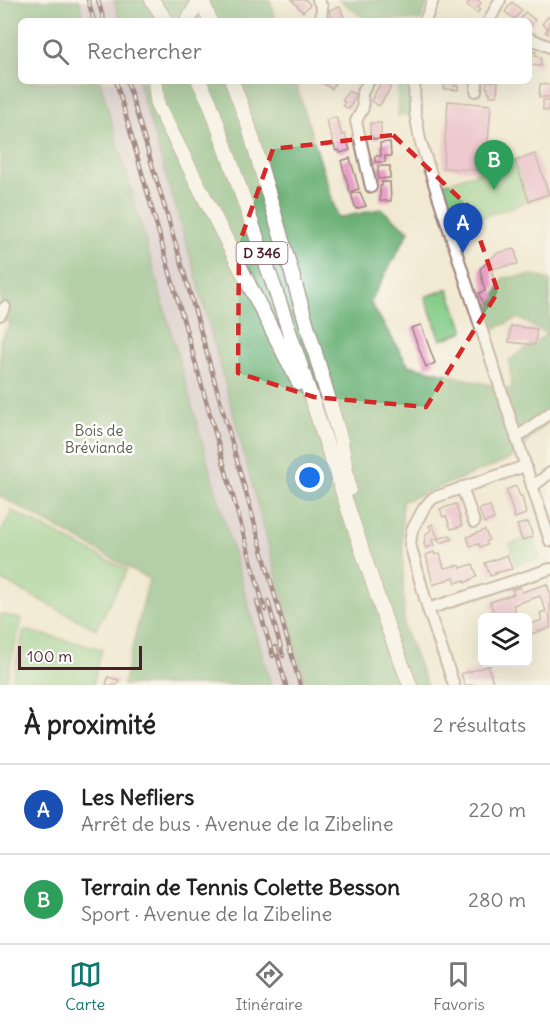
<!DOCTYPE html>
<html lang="fr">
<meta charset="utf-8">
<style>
body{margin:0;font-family:Delius,sans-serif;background:#f2f2f2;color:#222}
.controls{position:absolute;right:18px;bottom:18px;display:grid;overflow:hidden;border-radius:9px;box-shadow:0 6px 24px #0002}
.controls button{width:54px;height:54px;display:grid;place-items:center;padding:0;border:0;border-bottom:2px solid #e0e0e0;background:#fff;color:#222;font:30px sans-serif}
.scale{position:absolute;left:18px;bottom:15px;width:124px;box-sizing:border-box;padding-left:6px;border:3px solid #4a1f2b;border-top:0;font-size:16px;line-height:21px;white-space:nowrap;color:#4a1f2b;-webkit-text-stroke:4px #fff;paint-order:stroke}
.you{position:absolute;left:310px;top:478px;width:21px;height:21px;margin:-15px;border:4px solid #fff;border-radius:50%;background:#1a73e8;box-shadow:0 0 0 9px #1a73e833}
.badge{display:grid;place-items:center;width:39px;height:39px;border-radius:50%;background:#0f766e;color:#fff;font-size:20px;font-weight:700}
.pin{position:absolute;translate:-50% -50px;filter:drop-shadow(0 2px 3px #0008)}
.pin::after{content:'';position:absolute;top:32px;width:21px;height:18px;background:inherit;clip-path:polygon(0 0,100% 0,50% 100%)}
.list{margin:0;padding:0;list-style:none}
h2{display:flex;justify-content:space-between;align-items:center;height:78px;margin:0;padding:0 24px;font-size:26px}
h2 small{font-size:20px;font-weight:400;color:#767676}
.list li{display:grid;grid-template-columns:39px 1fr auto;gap:18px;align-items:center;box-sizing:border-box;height:90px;padding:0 24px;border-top:2px solid #e0e0e0}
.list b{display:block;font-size:22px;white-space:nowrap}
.list p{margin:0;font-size:20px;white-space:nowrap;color:#767676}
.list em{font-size:20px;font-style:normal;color:#767676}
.icon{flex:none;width:33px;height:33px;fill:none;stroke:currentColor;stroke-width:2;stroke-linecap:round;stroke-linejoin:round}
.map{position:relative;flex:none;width:550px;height:685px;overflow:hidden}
.search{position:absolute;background:#fff;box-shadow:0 6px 24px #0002;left:18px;right:18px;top:18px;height:66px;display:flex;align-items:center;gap:15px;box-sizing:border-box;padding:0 21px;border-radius:9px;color:#767676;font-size:22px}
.sheet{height:258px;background:#fff}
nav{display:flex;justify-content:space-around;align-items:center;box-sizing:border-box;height:84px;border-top:2px solid #e0e0e0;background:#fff;font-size:16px;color:#767676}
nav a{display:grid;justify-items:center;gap:3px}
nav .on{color:#0f766e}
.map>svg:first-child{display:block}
</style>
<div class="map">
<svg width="550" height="685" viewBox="0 0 550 685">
<rect width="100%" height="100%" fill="#fff"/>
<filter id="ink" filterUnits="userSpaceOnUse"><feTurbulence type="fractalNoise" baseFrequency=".0167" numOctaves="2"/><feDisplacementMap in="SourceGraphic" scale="12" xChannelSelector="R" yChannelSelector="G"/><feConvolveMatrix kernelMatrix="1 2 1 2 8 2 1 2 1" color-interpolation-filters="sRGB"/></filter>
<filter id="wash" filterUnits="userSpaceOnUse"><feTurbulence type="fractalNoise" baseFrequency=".008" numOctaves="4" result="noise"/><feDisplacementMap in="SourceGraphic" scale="24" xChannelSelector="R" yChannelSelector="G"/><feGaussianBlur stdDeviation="1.35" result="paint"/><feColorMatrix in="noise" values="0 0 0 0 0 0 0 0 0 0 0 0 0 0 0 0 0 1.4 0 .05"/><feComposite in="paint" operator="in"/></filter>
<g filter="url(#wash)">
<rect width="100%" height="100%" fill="#f1e9d2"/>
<g fill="#ccbed4">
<polygon points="79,0 114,0 120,21 84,21"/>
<polygon points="100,81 138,81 197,279 306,685 271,685"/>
</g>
<g fill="#84cc88" stroke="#67765a" stroke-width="1.5">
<polygon points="534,154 548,195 454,226 440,185"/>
<polygon points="448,289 464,331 441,340 425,297"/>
<polygon points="12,511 127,570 96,629 0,579 0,534"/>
<polygon points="533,537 540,557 515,565 510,544"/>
<polygon points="0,614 22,619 5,685 0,685"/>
<polygon points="24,630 102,649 93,685 11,685"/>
</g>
<g fill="#6bb074" stroke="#5a6850" stroke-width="1.5">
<polygon points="0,0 79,0 84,21 21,21 21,81 100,81 271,685 123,685 149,579 0,496 0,340 11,324 0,317"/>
<polygon points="114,0 270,0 276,21 120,21"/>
<polygon points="339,0 428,0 421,21 364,18"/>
<polygon points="138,81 295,81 338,218 381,209 409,231 370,302 408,365 512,390 509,360 547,334 518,318 491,330 487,316 503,278 533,275 550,280 550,418 512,458 402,502 404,628 427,685 306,685 197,279"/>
<polygon points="398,81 410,81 413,114 398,116"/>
</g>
<g id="blocks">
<g fill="#e99fc9">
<polygon points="292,0 306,0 310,5 303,12"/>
<polygon points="471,0 478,0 481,3 477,8 480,10 477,13 467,5"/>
<polygon points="512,2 522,10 515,19 505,12"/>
<polygon points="340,7 344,18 342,19 342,21 333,21 329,10"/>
<polygon points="525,12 535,20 529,28 529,21 519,21"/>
<polygon points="548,17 550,18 548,34 545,32 548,28 542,24"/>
<polygon points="532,51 536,52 535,56 541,57 541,66 531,65"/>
<polygon points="323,81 336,81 332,89 322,83"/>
<polygon points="384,81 392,81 389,91 379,106 371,101 381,82"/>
<polygon points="445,81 455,81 454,86 458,86 458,90 444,89"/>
<polygon points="487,81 498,81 497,96 490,96 490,92 488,92 488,88 486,88"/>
<polygon points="540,84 550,85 550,97 539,97"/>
<polygon points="348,91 356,95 349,109 343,106 345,102 342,101"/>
<rect x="543" y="100" width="7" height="10"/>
<polygon points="448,101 491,105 486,167 478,170 443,168"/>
<polygon points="336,117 342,135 345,134 350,150 340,153 339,150 336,151 326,120"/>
<polygon points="370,123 381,123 381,136 379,136 379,139 373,139 373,136 370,136"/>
<polygon points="390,142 391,156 385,156 385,162 375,162 375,156 381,156 380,143"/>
<polygon points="535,154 549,194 529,201 515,161"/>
<polygon points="350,158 359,189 350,192 341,161"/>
<polygon points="378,166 390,166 390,178 378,179"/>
<polygon points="382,182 390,182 391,201 380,201 380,186 382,186"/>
<polygon points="360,192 366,206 356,209 351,194"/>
<polygon points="515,249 518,264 495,268 492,271 496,288 493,289 496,298 493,299 494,301 483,305 479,293 485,291 480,269 497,253"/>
<polygon points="421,325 435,363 426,367 411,328"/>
<polygon points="511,326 537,329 535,345 509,342"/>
<polygon points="516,486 520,496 522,496 526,514 515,518 506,490"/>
<polygon points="456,504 462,526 451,529 446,516 443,517 440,509"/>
<polygon points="490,506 494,519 484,523 479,509"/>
<polygon points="528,522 533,537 522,540 517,525"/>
<polygon points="432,524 438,538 432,540 434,545 426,548 424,544 426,534 431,530 429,526"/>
<polygon points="485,530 489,540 486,541 487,545 480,547 479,544 470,546 467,537"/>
<polygon points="450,535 452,539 440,543 438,539"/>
<polygon points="434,552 435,555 440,554 444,568 460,565 461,568 473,564 477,576 465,583 464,580 456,583 454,577 433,585 426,555"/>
<polygon points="507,555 512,569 495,573 496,574 490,576 485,563"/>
<polygon points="547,584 550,593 550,628 528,635 528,625 542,620 540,613 546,611 540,596 513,605 516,614 508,618 495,618 490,602 514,594 512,590 520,587 522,592"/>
<polygon points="487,662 497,662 488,666 494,685 465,685 461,674 488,666"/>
<polygon points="108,677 119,680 117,685 106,685"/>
</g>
</g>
</g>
<g filter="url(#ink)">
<use href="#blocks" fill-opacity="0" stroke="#9e847e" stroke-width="1.5"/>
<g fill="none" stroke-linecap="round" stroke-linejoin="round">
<g stroke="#9e847e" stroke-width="14">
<g id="minor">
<polyline points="318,0 322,7 321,21"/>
<polyline points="425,21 433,0"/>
<polyline points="489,21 500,0"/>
<polyline points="529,38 550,47"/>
<polyline points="369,81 362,93 363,108 356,121 371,187"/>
<polyline points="414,81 415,112 420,140 550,541"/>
<polyline points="476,91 477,81"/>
<polyline points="0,315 5,307"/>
<polyline points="516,438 550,413"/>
<polyline points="462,487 474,522"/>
<polyline points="532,487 550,473"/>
<polyline points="428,609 550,569"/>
<polyline points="454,685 428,609 410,544 412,530 424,508 433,498 525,466"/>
</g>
</g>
<g stroke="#9e847e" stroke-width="16">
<g id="major">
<polyline points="152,0 166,21"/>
<polyline points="202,0 210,21"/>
<polyline points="187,21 200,0"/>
<polyline points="155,81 158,106 299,383"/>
<polyline points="199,81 210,103 279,301 388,628 410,685"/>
<polyline points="232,81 248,124 341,441 349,489"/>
</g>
</g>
<use href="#minor" stroke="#fff" stroke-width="10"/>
<use href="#major" stroke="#fff" stroke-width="14"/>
<g stroke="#4a1f2b" stroke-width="4.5">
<g id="rail">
<polyline points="88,0 94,21"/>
<polyline points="98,0 104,21"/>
<polyline points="116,81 265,610"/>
<polyline points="127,81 184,272 300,685"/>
<polyline points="257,601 273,656"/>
<polyline points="268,601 283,656"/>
<polyline points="275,647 286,685"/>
</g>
</g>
<use href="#rail" stroke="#fff" stroke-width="2" stroke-dasharray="7" stroke-linecap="butt"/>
</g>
</g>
<path d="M0 0H550V685H0ZM 393,135 L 469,207 L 498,292 L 426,407 L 314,397 L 238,373 L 239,244 L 273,149 Z" fill="#f1e9d2" fill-opacity=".55" fill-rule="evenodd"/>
<path fill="none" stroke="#d62828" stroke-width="4.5" stroke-dasharray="12 8" stroke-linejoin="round" d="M 393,135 L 469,207 L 498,292 L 426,407 L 314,397 L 238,373 L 239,244 L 273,149 Z"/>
<g text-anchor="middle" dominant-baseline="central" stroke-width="5" stroke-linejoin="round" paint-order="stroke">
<rect fill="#fff" stroke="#80626b" stroke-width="1.5" x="236.5" y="242" width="51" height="22" rx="4.5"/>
<g font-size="14" font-weight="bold" fill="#4a1f2b">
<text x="262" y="253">D 346</text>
</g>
<g font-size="15" fill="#5e5c4c" stroke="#fff">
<text x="99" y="430">Bois de<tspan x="99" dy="17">Bréviande</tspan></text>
</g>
</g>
</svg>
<div class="controls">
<button><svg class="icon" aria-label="layers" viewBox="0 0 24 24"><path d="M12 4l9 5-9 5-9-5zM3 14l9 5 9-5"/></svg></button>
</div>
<div class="scale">100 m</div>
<div class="you"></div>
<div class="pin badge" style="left:463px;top:253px;background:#1a4fb4">A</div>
<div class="pin badge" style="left:494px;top:190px;background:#2e9e5b">B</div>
<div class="search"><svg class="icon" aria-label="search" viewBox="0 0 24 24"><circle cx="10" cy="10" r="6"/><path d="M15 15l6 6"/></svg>Rechercher</div>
</div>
<section class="sheet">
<h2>À proximité<small>2 résultats</small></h2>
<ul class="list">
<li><span class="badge" style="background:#1a4fb4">A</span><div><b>Les Nefliers</b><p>Arrêt de bus · Avenue de la Zibeline</p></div><em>220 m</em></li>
<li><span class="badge" style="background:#2e9e5b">B</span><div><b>Terrain de Tennis Colette Besson</b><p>Sport · Avenue de la Zibeline</p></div><em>280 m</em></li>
</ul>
</section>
<nav>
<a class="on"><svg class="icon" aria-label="map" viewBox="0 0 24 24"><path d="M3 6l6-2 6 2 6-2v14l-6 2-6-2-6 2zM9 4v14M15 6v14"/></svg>Carte</a>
<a><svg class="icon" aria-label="directions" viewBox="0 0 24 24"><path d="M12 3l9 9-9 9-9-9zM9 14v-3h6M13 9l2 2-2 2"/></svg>Itinéraire</a>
<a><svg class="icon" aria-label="saved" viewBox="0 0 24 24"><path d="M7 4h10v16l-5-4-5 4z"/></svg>Favoris</a>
</nav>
